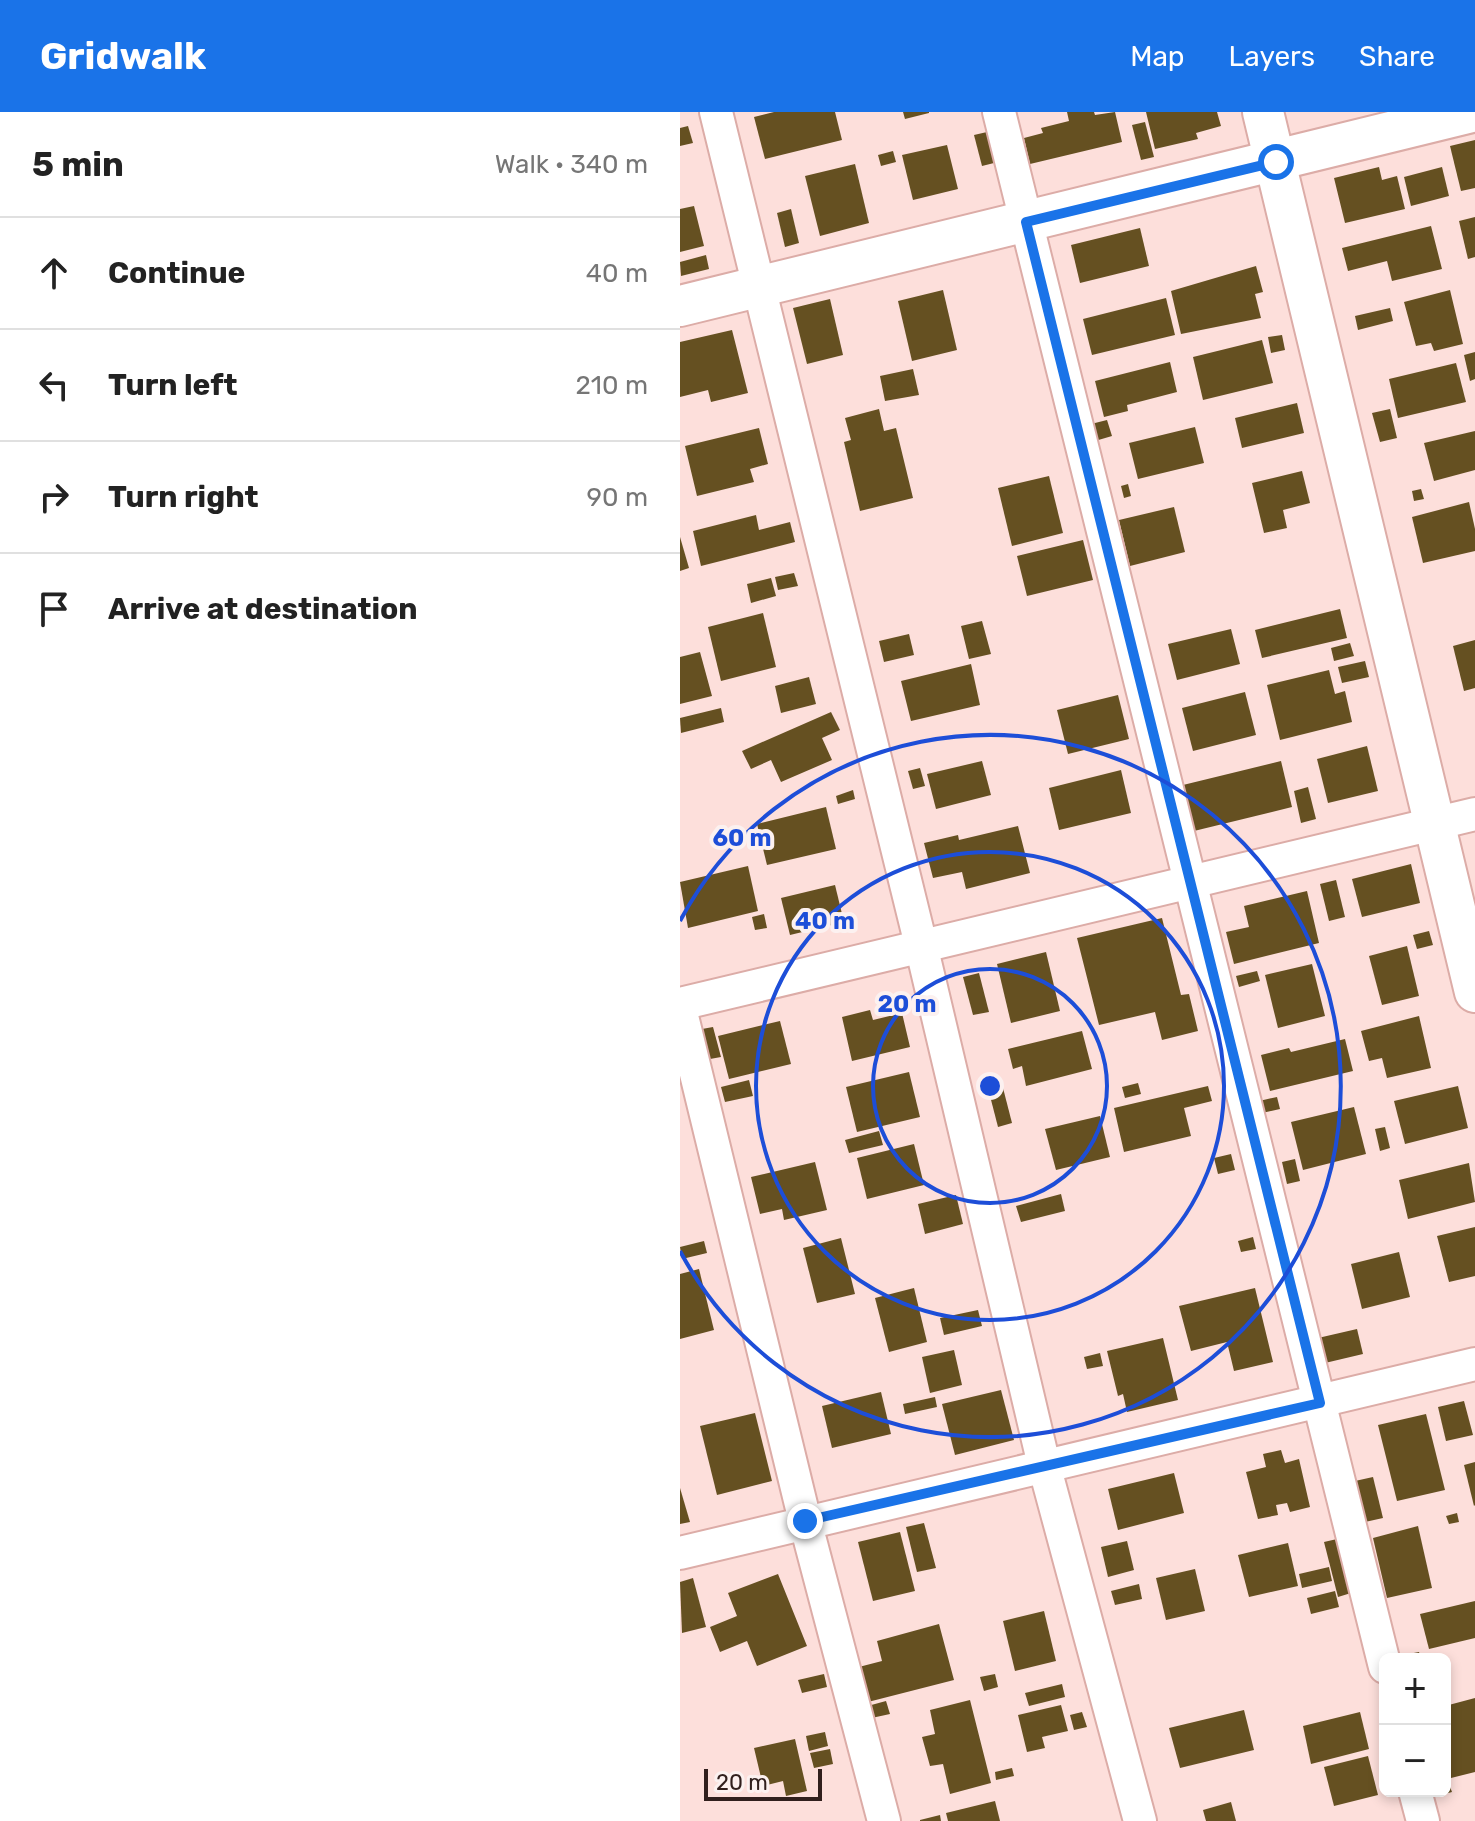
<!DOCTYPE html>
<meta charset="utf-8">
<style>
body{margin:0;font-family:Rubik,sans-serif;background:#f2f2f2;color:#222}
.controls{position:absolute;right:24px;bottom:24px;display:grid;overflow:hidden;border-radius:12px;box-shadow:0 4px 12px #0003}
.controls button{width:72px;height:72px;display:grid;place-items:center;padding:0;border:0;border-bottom:2px solid #e0e0e0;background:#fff;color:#222;font:40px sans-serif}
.scale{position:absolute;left:24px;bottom:20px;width:118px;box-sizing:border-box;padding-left:8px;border:4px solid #311f1d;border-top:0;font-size:22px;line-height:28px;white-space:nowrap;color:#311f1d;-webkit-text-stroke:6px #fcf1f0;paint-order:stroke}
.stop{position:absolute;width:24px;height:24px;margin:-18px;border:6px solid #1a73e8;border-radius:50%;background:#fff}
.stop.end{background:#1a73e8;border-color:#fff;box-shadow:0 2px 8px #0008}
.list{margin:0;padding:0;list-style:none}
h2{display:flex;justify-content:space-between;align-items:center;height:104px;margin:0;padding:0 32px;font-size:34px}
h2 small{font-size:26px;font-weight:400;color:#767676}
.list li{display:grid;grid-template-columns:52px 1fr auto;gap:24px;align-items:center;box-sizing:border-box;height:112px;padding:0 32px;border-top:2px solid #e0e0e0}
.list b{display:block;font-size:30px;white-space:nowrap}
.list em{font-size:26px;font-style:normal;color:#767676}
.icon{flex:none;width:44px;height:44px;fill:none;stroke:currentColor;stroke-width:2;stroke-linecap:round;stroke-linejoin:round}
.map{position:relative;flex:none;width:795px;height:1709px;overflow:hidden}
header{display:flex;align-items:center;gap:48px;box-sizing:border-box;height:112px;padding:0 40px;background:#1a73e8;color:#fff}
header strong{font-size:38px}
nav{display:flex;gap:44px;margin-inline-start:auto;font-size:28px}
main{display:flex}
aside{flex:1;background:#fff}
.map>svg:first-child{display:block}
</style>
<header>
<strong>Gridwalk</strong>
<nav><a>Map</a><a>Layers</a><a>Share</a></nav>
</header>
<main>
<aside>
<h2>5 min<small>Walk · 340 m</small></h2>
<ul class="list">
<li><svg class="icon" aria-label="ahead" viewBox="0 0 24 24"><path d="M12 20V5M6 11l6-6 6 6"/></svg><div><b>Continue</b></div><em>40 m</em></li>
<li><svg class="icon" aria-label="left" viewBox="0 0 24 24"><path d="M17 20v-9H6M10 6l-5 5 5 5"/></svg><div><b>Turn left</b></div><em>210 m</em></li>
<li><svg class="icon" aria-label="right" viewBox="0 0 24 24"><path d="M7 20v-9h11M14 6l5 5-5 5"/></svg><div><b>Turn right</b></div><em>90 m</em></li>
<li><svg class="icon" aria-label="arrive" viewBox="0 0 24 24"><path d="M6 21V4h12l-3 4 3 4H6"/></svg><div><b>Arrive at destination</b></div></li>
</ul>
</aside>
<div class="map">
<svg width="795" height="1709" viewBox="0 0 795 1709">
<rect width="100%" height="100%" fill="#fddfdb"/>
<g fill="#655021">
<polygon points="94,0 155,0 162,28 85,47 74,5"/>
<polygon points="223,0 249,0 249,1 225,7"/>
<polygon points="387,0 414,0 415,3 435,0 442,30 350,52 344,26 363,21 361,16 389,9"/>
<polygon points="466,0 537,0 541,14 516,21 518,27 475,37"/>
<polygon points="465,10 474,45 461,48 452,13"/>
<polygon points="8,14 13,31 0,34 0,16"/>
<polygon points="307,20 314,51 302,54 294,23"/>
<polygon points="795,28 795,76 781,79 770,34"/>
<polygon points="267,33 278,77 233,88 222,43"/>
<polygon points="213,39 216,50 201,54 198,43"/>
<polygon points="175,52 189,111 140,124 125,64"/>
<polygon points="699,55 702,68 717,64 725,97 665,111 654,66"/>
<polygon points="762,55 769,84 731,94 724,65"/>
<polygon points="14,94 24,134 0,140 0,97"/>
<polygon points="111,97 119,131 105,135 97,101"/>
<polygon points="795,105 795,145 788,147 779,109"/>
<polygon points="751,114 762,157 712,169 707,149 668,159 662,136"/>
<polygon points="460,116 469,154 400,171 391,133"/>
<polygon points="26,143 29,157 1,164 0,150"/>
<polygon points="576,154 583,180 575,182 581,206 501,222 491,179"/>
<polygon points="263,178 277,238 232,249 218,189"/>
<polygon points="770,178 783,232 754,239 751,231 736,234 724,190"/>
<polygon points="486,186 495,223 412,243 403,207"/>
<polygon points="150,187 163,243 127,252 113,196"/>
<polygon points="710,196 713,209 678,218 675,204"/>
<polygon points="52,218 68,281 31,290 28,278 0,285 0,230"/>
<polygon points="602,223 605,238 591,241 588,225"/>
<polygon points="582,228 593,271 523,288 513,245"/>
<polygon points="795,240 795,267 790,269 784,243"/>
<polygon points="490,250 497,280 447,293 448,299 424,305 415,269"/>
<polygon points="776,251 786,290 718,306 709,267"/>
<polygon points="233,257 239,283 205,289 200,264"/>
<polygon points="617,291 624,321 562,336 555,306"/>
<polygon points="199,297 204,319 216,316 233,386 180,399 164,330 171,328 165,306"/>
<polygon points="710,297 717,326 700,330 692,301"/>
<polygon points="427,308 432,324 415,329 411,312"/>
<polygon points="515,315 524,351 458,367 449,331"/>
<polygon points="79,316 88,352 70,357 74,370 17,384 5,334"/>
<polygon points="795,319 795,358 754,369 744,331"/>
<polygon points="622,359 630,391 603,398 607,416 584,421 572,371"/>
<polygon points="369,364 383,421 332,434 318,376"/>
<polygon points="448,372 451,384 444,386 441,374"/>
<polygon points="741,377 744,387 734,389 732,379"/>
<polygon points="789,390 795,417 795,439 743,451 732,405"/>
<polygon points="494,395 505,440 450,454 439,408"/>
<polygon points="76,403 79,418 110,410 115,430 21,454 13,419"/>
<polygon points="0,425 9,456 0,459"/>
<polygon points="403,428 413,468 347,484 337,444"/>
<polygon points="114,461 118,474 98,478 95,465"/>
<polygon points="91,466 96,484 71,491 67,472"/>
<polygon points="660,497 667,526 582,546 575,518"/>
<polygon points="83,501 96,555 41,569 28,515"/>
<polygon points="302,509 311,542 289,547 281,514"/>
<polygon points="551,517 560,552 497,568 488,532"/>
<polygon points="229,522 234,543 204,550 199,529"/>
<polygon points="795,528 795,576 784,579 773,534"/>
<polygon points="670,531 674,544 654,549 651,536"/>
<polygon points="20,540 32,584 0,592 0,545"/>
<polygon points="685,549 689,565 662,571 658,555"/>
<polygon points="291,552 300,593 231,609 221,569"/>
<polygon points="649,558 655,582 665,579 672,610 600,628 587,573"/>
<polygon points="129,565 136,592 101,601 95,574"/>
<polygon points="565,580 576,623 513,639 502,596"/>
<polygon points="438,583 449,627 388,642 377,598"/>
<polygon points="41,596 44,610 1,621 0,606"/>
<polygon points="151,600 160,618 142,626 152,648 101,670 91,648 71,657 62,639"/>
<polygon points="687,634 698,679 648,691 637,647"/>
<polygon points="302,649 311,683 256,697 247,662"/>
<polygon points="601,649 612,695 514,719 503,673"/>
<polygon points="240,656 245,674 233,677 228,659"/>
<polygon points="441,658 451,701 379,718 369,676"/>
<polygon points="628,675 636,707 621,711 614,679"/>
<polygon points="173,678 175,687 158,692 156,684"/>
<polygon points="146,695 156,737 87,753 77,712"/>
<polygon points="338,714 350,761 286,777 282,760 253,766 244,731 278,723 279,728"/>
<polygon points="731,752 740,791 682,805 672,767"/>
<polygon points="68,754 78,799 8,816 0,770"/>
<polygon points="656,768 665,805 649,809 640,772"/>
<polygon points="155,773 164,810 110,823 101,786"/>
<polygon points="627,779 639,831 554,852 546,820 569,815 564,794"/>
<polygon points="84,802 87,816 75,818 72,805"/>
<polygon points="482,806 501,883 509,882 518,919 482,928 475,900 419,913 397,826"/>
<polygon points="749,819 753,833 737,837 733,823"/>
<polygon points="727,834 739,884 702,893 689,844"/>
<polygon points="366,840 380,899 331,911 317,852"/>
<polygon points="632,852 645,904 598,916 585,863"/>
<polygon points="577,859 580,869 559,875 556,864"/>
<polygon points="299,861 309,900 293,903 283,865"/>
<polygon points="190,898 193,908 222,901 230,935 172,949 162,905"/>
<polygon points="739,904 751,956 707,966 702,946 689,949 681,919"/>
<polygon points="100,909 111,952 49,967 38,924"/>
<polygon points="33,915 41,945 30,947 22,917"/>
<polygon points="402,919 412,957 346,974 342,954 333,957 328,937"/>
<polygon points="665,927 673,959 590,979 581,943 609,936 611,940"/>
<polygon points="229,960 240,1005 177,1020 166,975"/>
<polygon points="69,968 73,984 45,990 41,975"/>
<polygon points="458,971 461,982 445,986 442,975"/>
<polygon points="528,974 532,989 504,996 511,1024 444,1040 434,996"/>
<polygon points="778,974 788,1016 725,1032 714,989"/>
<polygon points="323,976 332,1011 318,1015 309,980"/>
<polygon points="597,985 600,997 582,1001 579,989"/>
<polygon points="674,995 686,1042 623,1058 611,1010"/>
<polygon points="420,1004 430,1045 376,1058 365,1017"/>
<polygon points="705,1015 710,1036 700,1039 695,1017"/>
<polygon points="199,1019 203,1033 169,1041 165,1028"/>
<polygon points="234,1032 244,1073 187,1087 177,1046"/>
<polygon points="551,1042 555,1058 538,1062 534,1046"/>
<polygon points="615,1047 620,1069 607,1072 602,1050"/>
<polygon points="135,1050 147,1098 104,1108 102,1097 80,1102 71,1065"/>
<polygon points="789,1051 795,1090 728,1107 719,1068"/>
<polygon points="381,1082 385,1099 341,1110 336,1094"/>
<polygon points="276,1083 283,1112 245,1122 238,1092"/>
<polygon points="795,1115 795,1164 769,1170 757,1124"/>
<polygon points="573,1125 576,1137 561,1140 558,1129"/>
<polygon points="161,1126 175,1182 137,1191 123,1136"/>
<polygon points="24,1129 27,1141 2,1147 0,1135"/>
<polygon points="719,1140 730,1185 682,1197 671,1152"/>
<polygon points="19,1157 34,1218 0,1227 0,1162"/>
<polygon points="234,1176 247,1230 209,1240 195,1186"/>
<polygon points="575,1176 593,1250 554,1259 547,1230 511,1239 499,1194"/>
<polygon points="298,1198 302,1214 264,1223 260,1206"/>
<polygon points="677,1217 683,1242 645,1251 638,1226"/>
<polygon points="483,1226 498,1288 447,1300 443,1282 438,1284 427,1239"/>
<polygon points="274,1238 282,1273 250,1281 242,1245"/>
<polygon points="420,1241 423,1254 407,1257 404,1245"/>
<polygon points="321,1278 334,1328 275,1343 262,1292"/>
<polygon points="201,1280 211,1322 152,1336 142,1294"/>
<polygon points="255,1285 257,1295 225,1302 223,1292"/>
<polygon points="784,1289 793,1323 766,1329 758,1295"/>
<polygon points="75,1301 92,1369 37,1383 20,1314"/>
<polygon points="746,1302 765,1378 717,1389 698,1313"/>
<polygon points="601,1338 605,1351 619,1347 630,1395 610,1400 607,1391 596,1393 598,1403 578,1407 566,1360 586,1355 583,1342"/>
<polygon points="795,1350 795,1393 794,1394 784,1353"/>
<polygon points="494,1361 504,1401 438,1418 428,1377"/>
<polygon points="693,1365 703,1406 685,1410 675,1369"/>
<polygon points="0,1376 10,1410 0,1412"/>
<polygon points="777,1401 779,1410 769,1412 766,1404"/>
<polygon points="244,1411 256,1456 237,1460 226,1415"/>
<polygon points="738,1414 752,1476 707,1486 693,1426"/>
<polygon points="220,1420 235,1479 193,1489 178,1430"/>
<polygon points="657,1427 671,1481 658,1485 644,1430"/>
<polygon points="447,1429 454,1458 428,1465 421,1435"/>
<polygon points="608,1431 618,1474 569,1485 558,1443"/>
<polygon points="649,1455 652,1469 622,1476 619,1462"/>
<polygon points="515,1457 525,1499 486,1508 476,1466"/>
<polygon points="98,1462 127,1534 77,1554 67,1529 40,1540 30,1515 57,1504 48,1481"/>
<polygon points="13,1466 26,1515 2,1521 0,1470"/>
<polygon points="459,1472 462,1487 435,1493 431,1479"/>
<polygon points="655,1479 659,1495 631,1502 627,1486"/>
<polygon points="795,1489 795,1526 749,1537 740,1502"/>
<polygon points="364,1499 376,1549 335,1559 323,1509"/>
<polygon points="259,1512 274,1568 184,1591 175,1556 202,1549 197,1529"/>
<polygon points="739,1540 741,1547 719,1547 718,1544"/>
<polygon points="144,1562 147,1575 122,1581 118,1568"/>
<polygon points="315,1562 318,1575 304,1579 300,1565"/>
<polygon points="382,1572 385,1585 349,1594 345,1581"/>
<polygon points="795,1586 795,1660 767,1667 772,1680 754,1685 752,1679 765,1679 765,1594"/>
<polygon points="290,1588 311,1671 270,1682 263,1652 250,1654 242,1625 255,1622 250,1598"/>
<polygon points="206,1589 210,1602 187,1607 184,1595"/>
<polygon points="381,1593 388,1619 362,1625 365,1636 347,1640 338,1603"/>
<polygon points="564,1598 574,1638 500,1656 489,1616"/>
<polygon points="402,1600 407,1615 394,1618 390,1603"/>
<polygon points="680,1600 689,1637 631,1652 623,1614"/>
<polygon points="145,1620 148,1634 129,1639 126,1624"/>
<polygon points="115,1627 127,1679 106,1684 103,1669 83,1674 74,1636"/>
<polygon points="150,1637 153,1652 134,1656 130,1641"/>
<polygon points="688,1644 698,1683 654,1694 644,1655"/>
<polygon points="332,1656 334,1664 316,1668 315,1660"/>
<polygon points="315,1689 320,1709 268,1709 266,1701"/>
<polygon points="551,1690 556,1709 526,1709 523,1698"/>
<polygon points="260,1703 261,1709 240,1709 240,1708"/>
</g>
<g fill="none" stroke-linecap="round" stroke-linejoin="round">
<g stroke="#dcaca7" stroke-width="36">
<g id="minor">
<polyline points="36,0 241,833 364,1353 460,1709"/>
<polyline points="319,0 705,1555"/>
<polyline points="0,892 795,702"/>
<polyline points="0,896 125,1409 204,1709"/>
<polyline points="0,1441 795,1252"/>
<polyline points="735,1679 743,1709"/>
</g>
</g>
<g stroke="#dcaca7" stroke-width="44">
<g id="tertiary">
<polyline points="583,0 795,880"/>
<polyline points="0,194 792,0"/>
</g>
</g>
<use href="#minor" stroke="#fff" stroke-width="32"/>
<use href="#tertiary" stroke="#fff" stroke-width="40"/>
</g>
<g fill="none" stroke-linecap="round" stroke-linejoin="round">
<polyline stroke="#1a73e8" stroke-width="10" points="125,1409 640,1291 346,110 596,50"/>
</g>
<g fill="none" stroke="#1d4ed8" stroke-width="4">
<circle cx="310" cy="974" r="117"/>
<circle cx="310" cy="974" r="234"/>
<path d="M0 809A351 351 0 1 1 0 1139"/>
</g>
<circle cx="310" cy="974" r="12" fill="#1d4ed8" stroke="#fcf1f0" stroke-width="4"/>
<g font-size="24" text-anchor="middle" font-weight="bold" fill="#1d4ed8" stroke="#fcf1f0" stroke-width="8" stroke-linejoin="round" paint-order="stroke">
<text x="62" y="734">60 m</text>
<text x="145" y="817">40 m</text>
<text x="227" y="900">20 m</text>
</g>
</svg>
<div class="controls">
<button>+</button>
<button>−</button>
</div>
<div class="scale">20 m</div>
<div class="stop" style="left:596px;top:50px"></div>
<div class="stop end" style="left:125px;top:1409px"></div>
</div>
</main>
